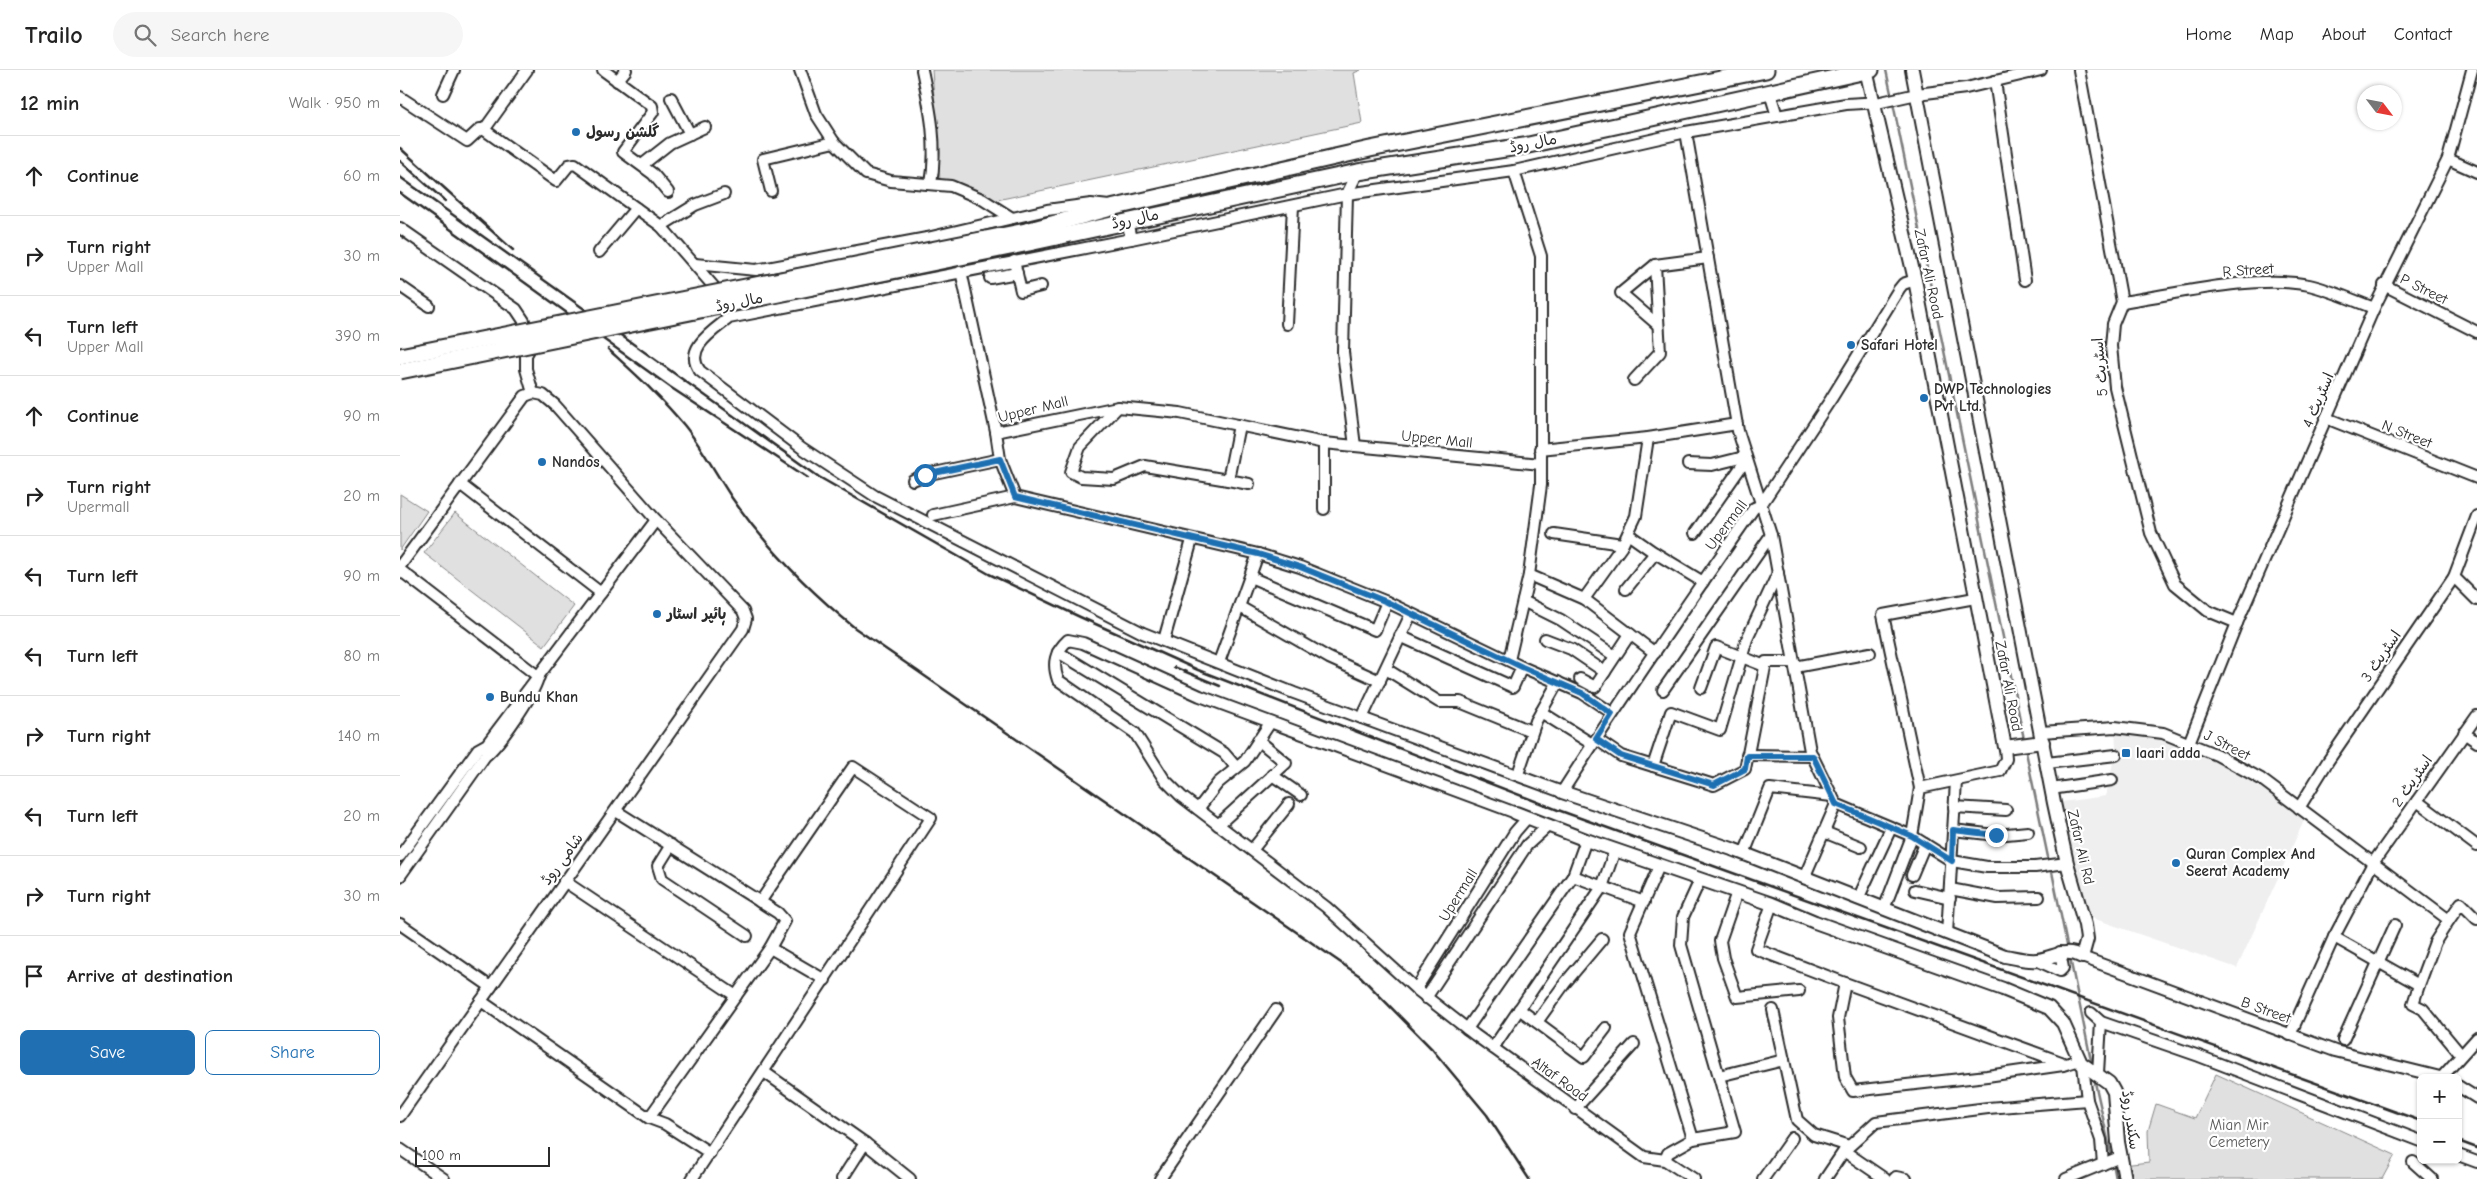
<!DOCTYPE html>
<meta charset="utf-8">
<style>
body{margin:0;font-family:"Comic Neue","Playpen Sans Arabic",sans-serif;background:#f6f6f6;color:#222}
.controls{position:absolute;right:15px;bottom:15px;display:grid;overflow:hidden;border-radius:8px;box-shadow:0 1px 4px #0004}
.controls button{width:45px;height:45px;display:grid;place-items:center;padding:0;border:0;border-bottom:1px solid #e0e0e0;background:#fff;color:#222;font:25px sans-serif}
.compass{position:absolute;left:1957px;top:15px;width:45px;height:45px;border-radius:50%;background:#fff;box-shadow:0 1px 4px #0004;rotate:122deg}
.scale{position:absolute;left:15px;bottom:12px;width:135px;box-sizing:border-box;padding-left:5px;border:2px solid #2b2b2b;border-top:0;font-size:14px;line-height:18px;white-space:nowrap;color:#2b2b2b;-webkit-text-stroke:4px #fff;paint-order:stroke}
.stop{position:absolute;width:15px;height:15px;margin:-11px;border:4px solid #1f6fb2;border-radius:50%;background:#fff}
.stop.end{background:#1f6fb2;border-color:#fff;box-shadow:0 1px 5px #0008}
.list{margin:0;padding:0;list-style:none}
h2{display:flex;justify-content:space-between;align-items:center;height:65px;margin:0;padding:0 20px;font-size:21px}
h2 small{font-size:16px;font-weight:400;color:#767676}
.list li{display:grid;grid-template-columns:32px 1fr auto;gap:15px;align-items:center;box-sizing:border-box;height:80px;padding:0 20px;border-top:1px solid #e0e0e0}
.list b{display:block;font-size:19px;white-space:nowrap}
.list p{margin:0;font-size:16px;white-space:nowrap;color:#767676}
.list em{font-size:16px;font-style:normal;color:#767676}
.actions{display:flex;gap:10px;padding:15px 20px}
.actions a{flex:1;padding:11px 0;border:1px solid #1f6fb2;border-radius:8px;text-align:center;font-size:18px;color:#1f6fb2}
.actions .main{background:#1f6fb2;color:#fff}
.icon{flex:none;width:28px;height:28px;fill:none;stroke:currentColor;stroke-width:2;stroke-linecap:round;stroke-linejoin:round}
.map{position:relative;flex:none;width:2077px;height:1109px;overflow:hidden}
header{display:flex;align-items:center;gap:30px;box-sizing:border-box;height:70px;padding:0 25px;background:#fff;border-bottom:1px solid #e0e0e0}
header strong{font-size:24px}
nav{display:flex;gap:28px;margin-inline-start:auto;font-size:18px}
.search{width:350px;height:45px;background:#f6f6f6;display:flex;align-items:center;gap:12px;box-sizing:border-box;padding:0 18px;border-radius:28px;color:#767676;font-size:19px}
main{display:flex}
aside{flex:1;background:#fff}
.map>svg:first-child{display:block}
</style>
<header>
<strong>Trailo</strong>
<div class="search"><svg class="icon" aria-label="search" viewBox="0 0 24 24"><circle cx="10" cy="10" r="6"/><path d="M15 15l6 6"/></svg>Search here</div>
<nav><a>Home</a><a>Map</a><a>About</a><a>Contact</a></nav>
</header>
<main>
<aside>
<h2>12 min<small>Walk · 950 m</small></h2>
<ul class="list">
<li><svg class="icon" aria-label="ahead" viewBox="0 0 24 24"><path d="M12 20V5M6 11l6-6 6 6"/></svg><div><b>Continue</b></div><em>60 m</em></li>
<li><svg class="icon" aria-label="right" viewBox="0 0 24 24"><path d="M7 20v-9h11M14 6l5 5-5 5"/></svg><div><b>Turn right</b><p>Upper Mall</p></div><em>30 m</em></li>
<li><svg class="icon" aria-label="left" viewBox="0 0 24 24"><path d="M17 20v-9H6M10 6l-5 5 5 5"/></svg><div><b>Turn left</b><p>Upper Mall</p></div><em>390 m</em></li>
<li><svg class="icon" aria-label="ahead" viewBox="0 0 24 24"><path d="M12 20V5M6 11l6-6 6 6"/></svg><div><b>Continue</b></div><em>90 m</em></li>
<li><svg class="icon" aria-label="right" viewBox="0 0 24 24"><path d="M7 20v-9h11M14 6l5 5-5 5"/></svg><div><b>Turn right</b><p>Upermall</p></div><em>20 m</em></li>
<li><svg class="icon" aria-label="left" viewBox="0 0 24 24"><path d="M17 20v-9H6M10 6l-5 5 5 5"/></svg><div><b>Turn left</b></div><em>90 m</em></li>
<li><svg class="icon" aria-label="left" viewBox="0 0 24 24"><path d="M17 20v-9H6M10 6l-5 5 5 5"/></svg><div><b>Turn left</b></div><em>80 m</em></li>
<li><svg class="icon" aria-label="right" viewBox="0 0 24 24"><path d="M7 20v-9h11M14 6l5 5-5 5"/></svg><div><b>Turn right</b></div><em>140 m</em></li>
<li><svg class="icon" aria-label="left" viewBox="0 0 24 24"><path d="M17 20v-9H6M10 6l-5 5 5 5"/></svg><div><b>Turn left</b></div><em>20 m</em></li>
<li><svg class="icon" aria-label="right" viewBox="0 0 24 24"><path d="M7 20v-9h11M14 6l5 5-5 5"/></svg><div><b>Turn right</b></div><em>30 m</em></li>
<li><svg class="icon" aria-label="arrive" viewBox="0 0 24 24"><path d="M6 21V4h12l-3 4 3 4H6"/></svg><div><b>Arrive at destination</b></div></li>
</ul>
<div class="actions"><a class="main">Save</a><a>Share</a></div>
</aside>
<div class="map">
<svg width="2077" height="1109" viewBox="0 0 2077 1109">
<rect width="100%" height="100%" fill="#fff"/>
<filter id="ink" filterUnits="userSpaceOnUse"><feTurbulence type="fractalNoise" baseFrequency=".02" numOctaves="2"/><feDisplacementMap in="SourceGraphic" scale="10" xChannelSelector="R" yChannelSelector="G"/><feConvolveMatrix kernelMatrix="1 2 1 2 8 2 1 2 1" color-interpolation-filters="sRGB"/></filter>
<g filter="url(#ink)">
<polygon fill="#efefef" points="1715,657 1763,663 1817,685 1907,744 1837,898 1678,843 1654,733 1706,726 1716,678"/>
<g fill="#e0e0e0" stroke="#868686">
<polygon points="532,0 961,0 954,3 962,53 578,134 540,110"/>
<polygon points="0,424 27,441 0,480"/>
<polygon points="55,443 174,536 144,576 24,483"/>
<polygon points="1816,1004 1995,1085 1982,1109 1726,1109 1723,1095 1749,1092 1748,1061 1756,1034 1795,1048"/>
</g>
<g fill="none" stroke-linecap="round" stroke-linejoin="round">
<g stroke="#7e7e7e" stroke-width="2.5">
<polyline points="1486,0 1492,28"/>
<polyline points="1493,33 1624,669"/>
<polyline points="1625,677 1649,792"/>
<polyline points="1651,797 1668,880"/>
<polyline points="1670,888 1692,995"/>
<polyline points="1694,1008 1712,1088"/>
<polyline points="1713,1093 1716,1109"/>
</g>
<g stroke="#2b2b2b" stroke-width="14">
<g id="minor">
<polyline points="203,0 252,36 253,42 223,82 253,104 268,122"/>
<polyline points="400,0 416,44 434,72 466,104 491,111 551,116 582,129 612,148"/>
<path d="M 522,0 C 530,38 538,75 531,114"/>
<polyline points="1679,0 1722,232 1713,254 1711,276 1715,317 1751,463 1775,514 1808,541 1837,553"/>
<polyline points="217,11 226,0"/>
<polyline points="1595,11 1625,210"/>
<polyline points="1370,23 1377,46"/>
<polyline points="43,24 54,0"/>
<polyline points="0,27 67,71 80,59 83,59 156,111 169,95 175,94 261,156 314,217 319,227"/>
<polyline points="271,28 290,64"/>
<polyline points="84,60 127,0"/>
<polyline points="1286,62 1338,361 1371,465 1410,681 1436,734 1512,766 1552,791 1587,797 1635,797 1667,793"/>
<polyline points="2048,89 2077,102"/>
<polyline points="242,95 270,73 305,57"/>
<polyline points="371,121 363,89 434,72"/>
<path d="M 727,151 L 731,169 L 329,248 C 313,261 283,279 300,301 L 402,378 L 475,426 L 743,563 L 894,623 L 1162,722 C 1223,626 1289,532 1354,438 L 1361,435 L 1431,329 L 1499,219 L 1503,214 L 1515,210"/>
<polyline points="261,156 295,135 324,124"/>
<polyline points="0,158 116,239 124,251 129,280 126,285 126,299 133,323 143,325 155,335 256,450 343,541 346,549 343,559 0,1046"/>
<polyline points="731,169 947,124 1114,101 1286,62 1446,34 1481,32 1517,24 1566,18 1641,0"/>
<polyline points="199,182 236,138"/>
<polyline points="614,191 621,221 641,216"/>
<polyline points="295,194 356,200 527,168 647,140 691,134 709,136"/>
<polyline points="561,201 596,362"/>
<polyline points="590,208 617,203"/>
<polyline points="1984,215 2077,262"/>
<polyline points="0,216 29,236"/>
<path d="M 1722,232 C 1777,224 1854,204 1909,215 C 1931,220 1952,230 1974,238"/>
<polyline points="887,254 893,136"/>
<polyline points="1258,255 1221,223 1255,195 1308,188"/>
<polyline points="1234,310 1260,282 1255,195"/>
<polyline points="718,337 680,377 671,402 681,407 714,409 745,396 828,410 839,355"/>
<polyline points="1926,348 2077,408"/>
<polyline points="955,376 943,282 947,124 958,102"/>
<polyline points="1140,379 1248,368 1337,354"/>
<polyline points="1141,394 924,373 780,343 718,337 596,362 600,389 615,427 858,484 900,497 987,532 1122,597 1182,623 1212,643"/>
<polyline points="1288,394 1312,395 1344,387"/>
<polyline points="513,410 525,405 600,389"/>
<polyline points="828,410 849,414"/>
<polyline points="60,414 201,523"/>
<polyline points="924,439 924,373"/>
<polyline points="533,445 615,427"/>
<polyline points="1295,463 1341,397 1347,394"/>
<polyline points="1154,464 1222,474"/>
<polyline points="1228,464 1252,481 1303,512"/>
<polyline points="0,496 125,326 133,323"/>
<polyline points="0,500 139,607"/>
<polyline points="1129,505 1184,529 1255,583"/>
<polyline points="850,507 975,560 987,532"/>
<polyline points="2054,507 2077,530"/>
<polyline points="1226,519 1255,483"/>
<polyline points="1184,529 1222,476 1236,446 1248,368"/>
<polyline points="1123,531 1161,550 1215,586"/>
<polyline points="840,537 929,588 980,611"/>
<polyline points="1000,566 1113,617 1122,597"/>
<polyline points="1145,569 1171,579 1205,602"/>
<polyline points="764,570 792,470"/>
<polyline points="658,582 824,683 836,697"/>
<polyline points="1109,590 1129,505 1141,415 1141,186 1114,101"/>
<polyline points="819,592 858,484"/>
<polyline points="1395,597 1470,583"/>
<polyline points="986,599 1039,632 1060,632 1131,661"/>
<polyline points="1180,609 1195,617 1230,564"/>
<polyline points="1301,618 1316,577 1365,596"/>
<polyline points="1263,620 1371,465"/>
<polyline points="1141,642 1192,674"/>
<polyline points="962,648 1011,544"/>
<polyline points="1641,662 1715,657 1763,663 1817,685 1861,709 2049,850 2035,872 2019,915"/>
<polyline points="2064,663 2077,672"/>
<polyline points="1196,669 1221,686 1314,715 1345,699 1366,592 1394,592"/>
<polyline points="1789,673 1837,553 1974,238 2048,89 2072,0"/>
<polyline points="1347,685 1413,686"/>
<polyline points="1647,693 1716,685"/>
<polyline points="1253,696 1271,642 1320,660 1347,569 1378,503"/>
<polyline points="1118,704 1136,651 1158,612"/>
<polyline points="872,705 901,725"/>
<polyline points="1520,718 1483,545 1575,528"/>
<polyline points="1651,719 1712,710"/>
<polyline points="2017,731 2077,776"/>
<polyline points="1554,737 1606,740"/>
<polyline points="1899,738 1928,691 2054,507 2077,446"/>
<polyline points="798,739 818,713 845,691 870,653"/>
<polyline points="216,741 378,843 385,851 370,878 425,910"/>
<path d="M 1116,743 L 800,626 L 683,573 L 668,570 C 655,582 652,593 658,610 L 735,663 L 764,709 L 782,727 L 926,837 L 1016,919 L 1075,965 L 1244,1087 L 1265,1090 L 1294,1109"/>
<polyline points="818,755 886,693 858,670"/>
<polyline points="1553,760 1596,765 1628,762"/>
<polyline points="1424,762 1461,777"/>
<polyline points="271,775 258,796 262,809 347,866"/>
<polyline points="852,780 889,734"/>
<polyline points="1344,784 1370,719 1432,726"/>
<polyline points="0,786 78,679 87,674 256,450"/>
<polyline points="1259,796 1230,862 1293,1069 1268,1083 1265,1090"/>
<polyline points="1512,805 1525,774"/>
<path d="M 0,806 L 85,686 C 100,674 133,626 138,608"/>
<polyline points="1173,806 1244,832"/>
<polyline points="1404,808 1436,734"/>
<polyline points="164,811 336,926"/>
<polyline points="1550,819 1598,828 1639,827"/>
<polyline points="1515,820 1550,828"/>
<polyline points="1337,822 1320,871 1323,888 1337,927 1399,921"/>
<polyline points="1458,829 1491,758"/>
<polyline points="1372,834 1356,879 1445,913"/>
<polyline points="1484,839 1512,766 1520,718 1600,701 1606,689 1605,677"/>
<polyline points="2049,850 2061,833 2077,849"/>
<polyline points="0,854 91,917"/>
<polyline points="1547,864 1556,711"/>
<polyline points="1934,867 2019,915 2013,934 2023,939 2061,985"/>
<polyline points="1682,887 1935,981 2044,1008"/>
<polyline points="1636,890 1660,901 1663,898 1660,882"/>
<polyline points="1016,919 1115,762 1128,747"/>
<polyline points="1026,928 1127,775 1149,755"/>
<polyline points="81,931 249,1048 370,878"/>
<polyline points="1119,939 1184,987 1206,958"/>
<polyline points="1373,940 1397,1050 1414,1065 1449,1076"/>
<polyline points="1691,943 1701,952 1799,986 2021,1071"/>
<polyline points="1137,952 1165,913 1202,869"/>
<polyline points="1067,959 1173,806 1186,770"/>
<polyline points="1890,965 1934,867 1973,793 2077,646"/>
<polyline points="1943,970 1995,855"/>
<polyline points="1093,978 1202,817 1215,780"/>
<polyline points="1663,995 1661,992 1445,913 1438,948 1445,1007 1453,1021 1587,1006 1663,995 1679,990"/>
<polyline points="1683,995 1687,1030 1701,1070 1703,1094"/>
<polyline points="364,1002 465,1073 510,1109"/>
<polyline points="1698,1003 1701,952"/>
<polyline points="1319,1006 1384,990"/>
<polyline points="2042,1007 2077,968"/>
<polyline points="2058,1016 2077,1028"/>
<polyline points="1175,1039 1234,974"/>
<polyline points="249,1048 265,1054 310,1083"/>
<polyline points="1293,1069 1335,1062 1281,875 1283,847 1300,810"/>
<polyline points="0,1079 44,1109"/>
<polyline points="1444,1081 1476,1052 1588,1038 1687,1030"/>
<polyline points="2058,1085 2077,1092"/>
<polyline points="2013,1092 2032,1109"/>
<polyline points="292,1109 531,748 453,697 360,832"/>
<polyline points="442,1109 465,1073"/>
<polyline points="760,1109 876,940"/>
<polyline points="1363,1109 1392,1068"/>
<polyline points="1425,1109 1444,1081 1485,1109"/>
<polyline points="1494,1109 1496,1107 1506,1109"/>
<polyline points="1666,1109 1720,1087"/>
</g>
</g>
<g stroke="#2b2b2b" stroke-width="16">
<g id="tertiary">
<polyline points="1466,0 1515,210 1605,677 1643,672"/>
<path d="M 1162,722 L 1332,779 L 1605,886 C 1616,888 1626,891 1637,890 C 1655,888 1663,877 1682,887 L 1687,869 L 1685,855 L 1667,793 L 1654,733 L 1512,0"/>
<polyline points="1116,743 1186,770 1372,834 1415,852 1603,919 1649,938 1663,953 1681,993 1709,1013 1714,1022 1718,1072 1725,1109"/>
</g>
</g>
<g stroke="#2b2b2b" stroke-width="19">
<g id="secondary">
<polyline points="626,161 715,137 970,79 1366,0"/>
<polyline points="629,173 958,102 1124,76 1471,0"/>
</g>
</g>
<use href="#minor" stroke="#fff" stroke-width="10"/>
<use href="#tertiary" stroke="#fff" stroke-width="12"/>
<use href="#secondary" stroke="#fff" stroke-width="15"/>
<g stroke="#2b2b2b" stroke-width="2.5">
<polyline points="0,78 113,180"/>
<polyline points="0,91 45,131"/>
<polyline points="0,107 419,407 589,504 680,547 798,600 1158,740 2021,1051"/>
<polyline points="0,123 270,317 408,408"/>
<path d="M 208,279 C 234,303 261,327 284,355 C 302,377 316,404 332,428 C 367,478 408,520 455,558 L 960,906 L 1032,979 L 1087,1045 L 1129,1109"/>
<polyline points="774,597 820,616"/>
<polyline points="2058,1071 2077,1078"/>
</g>
<g stroke="#2b2b2b" stroke-width="19" stroke-linecap="butt">
<g id="secondary-bridge">
<polyline points="0,286 626,161"/>
<polyline points="0,301 629,173"/>
</g>
</g>
<use href="#secondary-bridge" stroke="#fff" stroke-width="15"/>
</g>
</g>
<g fill="none" stroke-linecap="round" stroke-linejoin="round" filter="url(#ink)">
<polyline stroke="#1f6fb2" stroke-width="6" points="525,405 600,389 615,427 858,484 900,497 987,532 1122,597 1182,623 1212,644 1196,669 1221,686 1314,715 1345,699 1347,686 1413,686 1436,734 1512,766 1552,791 1553,760 1596,765"/>
</g>
<g fill="#1f6fb2" stroke="#fff" stroke-width="2">
<circle cx="176" cy="62" r="5"/>
<circle cx="1451" cy="275" r="5"/>
<circle cx="1524" cy="328" r="5"/>
<circle cx="142" cy="392" r="5"/>
<circle cx="257" cy="544" r="5"/>
<circle cx="90" cy="627" r="5"/>
<rect x="1721" y="678" width="10" height="10" rx="2.5"/>
<circle cx="1776" cy="793" r="5"/>
</g>
<g text-anchor="middle" dominant-baseline="central" stroke-width="4.5" stroke-linejoin="round" paint-order="stroke">
<g font-size="15" font-weight="bold" fill="#2b2b2b" stroke="#fff" text-anchor="start">
<text x="186" y="62">گلشن رسول</text>
<text x="1461" y="275">Safari Hotel</text>
<text x="1534" y="319">DWP Technologies<tspan x="1534" dy="17">Pvt Ltd.</tspan></text>
<text x="152" y="392">Nandos</text>
<text x="267" y="544">ہائپر اسٹار</text>
<text x="100" y="627">Bundu Khan</text>
<text x="1736" y="683">laari adda</text>
<text x="1786" y="784">Quran Complex And<tspan x="1786" dy="17">Seerat Academy</tspan></text>
</g>
<g font-size="15" fill="#2b2b2b" stroke="#fff">
<text transform="translate(1133 73) rotate(-11)">مال روڈ</text>
<text transform="translate(735 149) rotate(-12)">مال روڈ</text>
<text transform="translate(1848 200) rotate(-4)">R Street</text>
<text transform="translate(1529 204) rotate(78)">Zafar Ali Road</text>
<text transform="translate(2024 219) rotate(26)">P Street</text>
<text transform="translate(339 232) rotate(-11)">مال روڈ</text>
<text transform="translate(1700 297) rotate(-95)">اسٹریٹ 5</text>
<text transform="translate(1918 330) rotate(-67)">اسٹریٹ 4</text>
<text transform="translate(633 339) rotate(-14)">Upper Mall</text>
<text transform="translate(2007 364) rotate(22)">N Street</text>
<text transform="translate(1037 369) rotate(6)">Upper Mall</text>
<text transform="translate(1326 455) rotate(-53)">Upermall</text>
<text transform="translate(1981 586) rotate(-56)">اسٹریٹ 3</text>
<text transform="translate(1609 616) rotate(79)">Zafar Ali Road</text>
<text transform="translate(1827 675) rotate(27)">J Street</text>
<text transform="translate(2012 711) rotate(-55)">اسٹریٹ 2</text>
<text transform="translate(1681 777) rotate(77)">Zafar Ali Rd</text>
<text transform="translate(162 789) rotate(-54)">شامی روڈ</text>
<text transform="translate(1058 825) rotate(-58)">Upermall</text>
<text transform="translate(1866 940) rotate(20)">B Street</text>
<text transform="translate(1160 1009) rotate(36)">Altaf Road</text>
<text transform="translate(1731 1050) rotate(82)">سکندر روڈ</text>
</g>
<g font-size="15" fill="#585858" stroke="#fff">
<text x="1839" y="1055">Mian Mir<tspan x="1839" dy="17">Cemetery</tspan></text>
</g>
</g>
</svg>
<div class="controls">
<button>+</button>
<button>−</button>
</div>
<svg class="compass" viewBox="-18 -18 36 36"><path d="M0-13l5 13h-10z" fill="#e53935"/><path d="M0 13l5-13h-10z" fill="#767676"/></svg>
<div class="scale">100 m</div>
<div class="stop" style="left:525px;top:405px"></div>
<div class="stop end" style="left:1596px;top:765px"></div>
</div>
</main>
